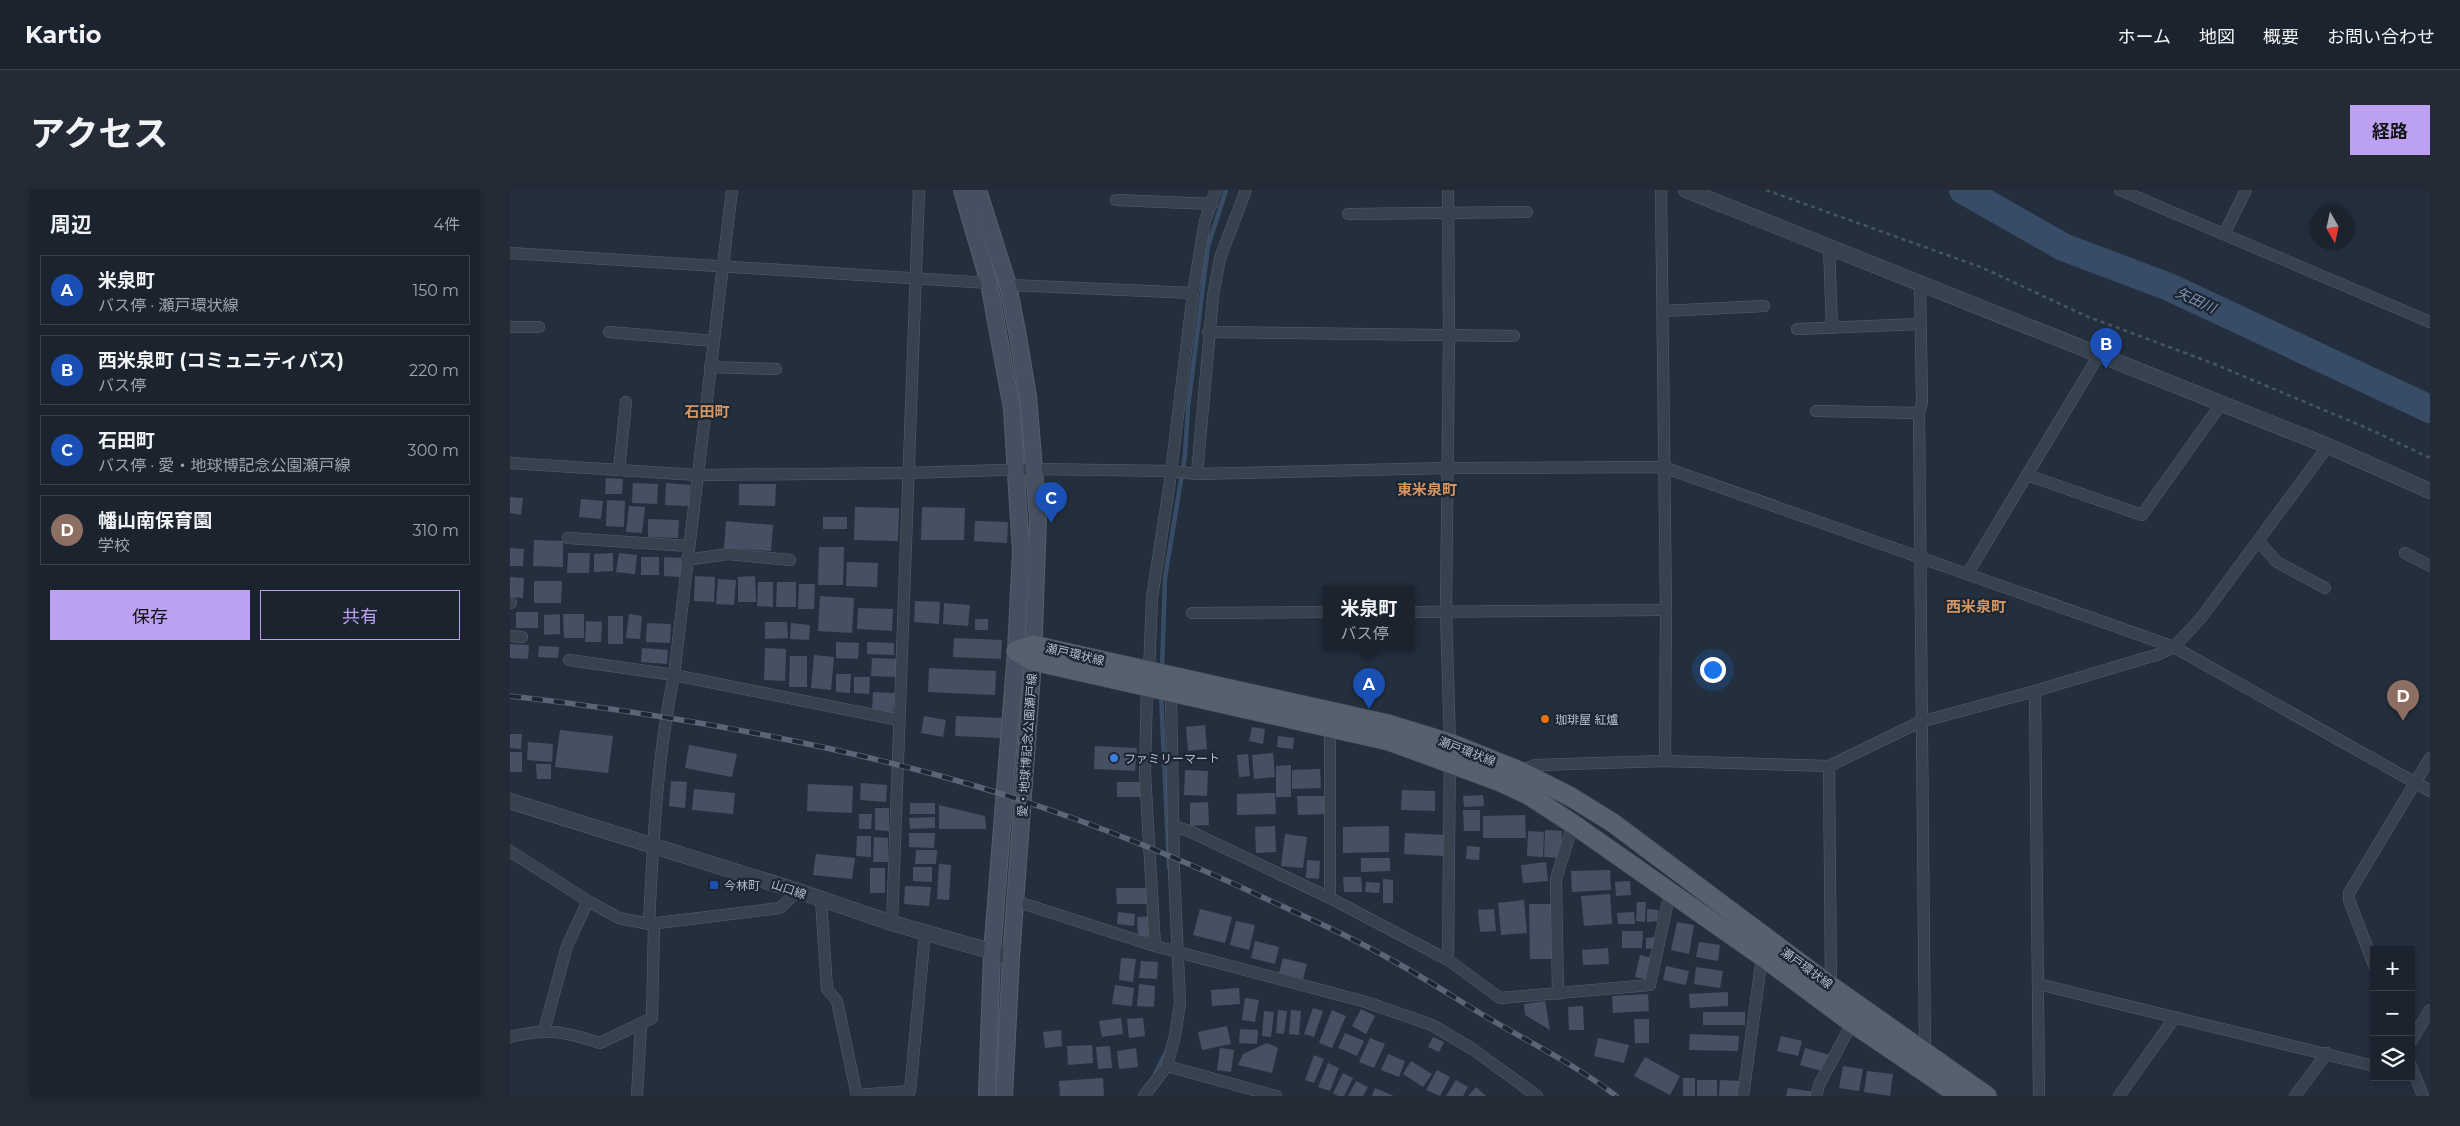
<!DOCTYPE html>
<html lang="ja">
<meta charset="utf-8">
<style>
body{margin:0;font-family:Montserrat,"Noto Sans JP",sans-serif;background:#242b36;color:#f1f3f6}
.controls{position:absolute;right:15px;bottom:15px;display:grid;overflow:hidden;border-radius:0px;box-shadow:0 2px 8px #0003}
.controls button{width:45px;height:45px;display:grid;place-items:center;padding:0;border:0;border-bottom:1px solid #39404a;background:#1b232e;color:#f1f3f6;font:25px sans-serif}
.compass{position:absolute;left:1800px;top:15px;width:45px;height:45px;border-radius:50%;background:#1b232e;box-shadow:0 2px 8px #0003;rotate:171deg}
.you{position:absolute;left:1202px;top:479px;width:18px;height:18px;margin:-12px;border:4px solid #fff;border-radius:50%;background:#1a73e8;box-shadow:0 0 0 8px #1a73e833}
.badge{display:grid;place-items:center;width:32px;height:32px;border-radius:50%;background:#bca0f2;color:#fff;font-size:16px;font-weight:700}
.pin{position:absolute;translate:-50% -41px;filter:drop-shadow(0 1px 2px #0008)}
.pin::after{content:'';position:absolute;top:26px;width:18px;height:15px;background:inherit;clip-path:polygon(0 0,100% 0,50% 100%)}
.popup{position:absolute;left:813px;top:396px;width:92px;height:65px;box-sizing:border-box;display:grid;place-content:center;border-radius:0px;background:#1b232e;filter:drop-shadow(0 1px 4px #0005);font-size:16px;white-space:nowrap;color:#a0a4aa}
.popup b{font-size:19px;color:#f1f3f6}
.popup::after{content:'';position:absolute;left:50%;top:100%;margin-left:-10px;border:10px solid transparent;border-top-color:#1b232e}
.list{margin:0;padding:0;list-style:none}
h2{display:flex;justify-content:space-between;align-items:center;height:65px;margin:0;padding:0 20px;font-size:21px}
h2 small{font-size:16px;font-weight:400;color:#a0a4aa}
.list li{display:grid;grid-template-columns:32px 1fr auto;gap:15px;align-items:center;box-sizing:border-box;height:70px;margin:0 10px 10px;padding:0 10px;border:1px solid #39404a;border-radius:0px}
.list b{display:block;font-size:19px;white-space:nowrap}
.list p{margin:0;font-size:16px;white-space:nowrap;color:#a0a4aa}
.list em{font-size:16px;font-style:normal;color:#a0a4aa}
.actions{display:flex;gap:10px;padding:15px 20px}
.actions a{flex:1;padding:11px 0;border:1px solid #bca0f2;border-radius:0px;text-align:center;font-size:18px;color:#bca0f2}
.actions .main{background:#bca0f2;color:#111}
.icon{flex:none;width:28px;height:28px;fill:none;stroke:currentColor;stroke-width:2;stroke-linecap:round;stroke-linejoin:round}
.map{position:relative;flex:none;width:1920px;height:906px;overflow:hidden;border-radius:0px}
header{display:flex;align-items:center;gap:30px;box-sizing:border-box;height:70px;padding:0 25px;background:#1b232e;border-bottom:1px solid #39404a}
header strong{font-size:24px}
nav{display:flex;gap:28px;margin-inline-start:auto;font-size:18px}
.intro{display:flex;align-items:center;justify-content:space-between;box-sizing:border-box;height:120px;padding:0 30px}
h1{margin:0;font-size:35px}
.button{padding:12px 22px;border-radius:0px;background:#bca0f2;color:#111;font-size:18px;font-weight:700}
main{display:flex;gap:30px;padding:0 30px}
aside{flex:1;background:#1b232e;border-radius:0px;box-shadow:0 2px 8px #0003}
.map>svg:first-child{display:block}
</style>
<header>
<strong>Kartio</strong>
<nav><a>ホーム</a><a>地図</a><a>概要</a><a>お問い合わせ</a></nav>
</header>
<div class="intro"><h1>アクセス</h1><a class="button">経路</a></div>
<main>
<aside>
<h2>周辺<small>4件</small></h2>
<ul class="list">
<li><span class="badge" style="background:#1a4fb4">A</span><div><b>米泉町</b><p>バス停 · 瀬戸環状線</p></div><em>150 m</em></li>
<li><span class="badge" style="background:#1a4fb4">B</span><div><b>西米泉町 (コミュニティバス)</b><p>バス停</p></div><em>220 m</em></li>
<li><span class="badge" style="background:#1a4fb4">C</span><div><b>石田町</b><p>バス停 · 愛・地球博記念公園瀬戸線</p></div><em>300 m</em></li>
<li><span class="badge" style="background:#8d6e63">D</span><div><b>幡山南保育園</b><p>学校</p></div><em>310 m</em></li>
</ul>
<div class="actions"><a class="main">保存</a><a>共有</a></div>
</aside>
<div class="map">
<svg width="1920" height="906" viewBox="0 0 1920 906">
<rect width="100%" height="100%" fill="#242f3e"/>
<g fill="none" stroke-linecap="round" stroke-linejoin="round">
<g stroke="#394c67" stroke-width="4.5">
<polyline points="652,479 655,388 675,265 678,217 698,56 716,0"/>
<polyline points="651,504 659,678"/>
<polyline points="645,884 657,860"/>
</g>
<polyline stroke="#394c67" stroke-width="28" points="1453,0 1553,57 1659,97 1920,219"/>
</g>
<g fill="#455162">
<polygon points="96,288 113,289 112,304 95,304"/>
<polygon points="123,293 148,294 147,314 122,313"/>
<polygon points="156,293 180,295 179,316 155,315"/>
<polygon points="229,294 266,294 265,316 229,315"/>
<polygon points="0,307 13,308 11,325 0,323"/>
<polygon points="71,309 93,311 91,329 69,327"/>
<polygon points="97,310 115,311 114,337 96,336"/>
<polygon points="119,316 135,317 132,343 116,342"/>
<polygon points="345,317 389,318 388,351 344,350"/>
<polygon points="412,317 455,318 454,350 411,350"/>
<rect x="313" y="327" width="24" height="12"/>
<polygon points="138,329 169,330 168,348 138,347"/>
<polygon points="216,331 263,335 261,361 214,358"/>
<polygon points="465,331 498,332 497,353 464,351"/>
<polygon points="24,350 53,351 53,377 23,376"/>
<polygon points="309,357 334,357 333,395 308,395"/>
<polygon points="0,358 14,359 13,376 0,376"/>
<polygon points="58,363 80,363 79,383 57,383"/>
<polygon points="103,363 103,381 84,382 84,364"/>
<polygon points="109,363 127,365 125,384 106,382"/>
<rect x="131" y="367" width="18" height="18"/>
<polygon points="154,367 172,368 171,387 154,386"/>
<polygon points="337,372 368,373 367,397 336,396"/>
<polygon points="185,386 205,387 204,412 184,411"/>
<polygon points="245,386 246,412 228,412 228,387"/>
<polygon points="0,387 14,388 13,408 0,407"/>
<polygon points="208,389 226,390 224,415 206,414"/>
<polygon points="24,391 52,391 51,413 24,413"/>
<polygon points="248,392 263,392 263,417 247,416"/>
<polygon points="267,392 286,392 286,417 266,417"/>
<polygon points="289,394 305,394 304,419 288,419"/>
<polygon points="310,406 344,408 342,443 308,441"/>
<polygon points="405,411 430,412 429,434 404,432"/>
<polygon points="434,413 460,415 458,436 433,434"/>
<polygon points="348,418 383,419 382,441 347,439"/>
<rect x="6" y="422" width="22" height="16"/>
<polygon points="50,424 50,444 34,445 34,425"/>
<polygon points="53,424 74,424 74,448 54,448"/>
<polygon points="119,424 132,426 130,449 116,448"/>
<rect x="98" y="426" width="15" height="28"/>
<rect x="465" y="429" width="13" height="11"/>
<polygon points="76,431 92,432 91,452 75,452"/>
<polygon points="255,432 277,432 278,448 255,449"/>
<polygon points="137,433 161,434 160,453 136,452"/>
<polygon points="281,433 300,435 299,450 280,449"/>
<polygon points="444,448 492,450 491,469 443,467"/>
<polygon points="326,452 349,453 348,469 326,468"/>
<polygon points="357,452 384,453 384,465 357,464"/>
<polygon points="0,454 19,455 18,469 0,468"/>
<polygon points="29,456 49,457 48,468 28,467"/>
<polygon points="132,458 158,460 157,474 131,472"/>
<polygon points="255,458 276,459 275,491 254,490"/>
<polygon points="304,465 324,467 321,500 301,498"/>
<polygon points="280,466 297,466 297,497 279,497"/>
<polygon points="362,468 387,469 386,487 361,486"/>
<polygon points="419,478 486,481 485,505 418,502"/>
<polygon points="326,484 341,484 340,503 326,502"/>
<polygon points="344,487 360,487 359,504 344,503"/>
<polygon points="363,502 385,503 383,523 362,521"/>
<polygon points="414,526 436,530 433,547 411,543"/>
<polygon points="446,526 492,528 491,548 445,546"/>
<polygon points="695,535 697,559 678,561 676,537"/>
<polygon points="742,537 755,539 753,554 739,551"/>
<polygon points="50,540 103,546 98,583 45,577"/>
<polygon points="0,544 12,544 11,559 0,558"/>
<polygon points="768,546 784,548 783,559 767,557"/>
<polygon points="18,552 43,554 42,572 17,570"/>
<polygon points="179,555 227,564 222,587 175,578"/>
<polygon points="585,556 627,558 625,581 584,579"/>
<rect x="0" y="562" width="12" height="20"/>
<polygon points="763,563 765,587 744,589 742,565"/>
<polygon points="738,564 740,586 729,587 727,565"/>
<polygon points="26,574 41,574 41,589 27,589"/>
<polygon points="781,575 781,607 766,607 766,576"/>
<polygon points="810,579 811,598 782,599 782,580"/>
<polygon points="675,580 698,581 697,606 674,605"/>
<polygon points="161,591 177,592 175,618 159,616"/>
<rect x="607" y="592" width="25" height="15"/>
<polygon points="351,593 377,595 376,612 350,610"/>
<polygon points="298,594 343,596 342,623 297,621"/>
<polygon points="184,599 225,603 223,624 182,620"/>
<polygon points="892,600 925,601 925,621 891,620"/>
<polygon points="765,603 766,624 727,625 727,604"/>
<polygon points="973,605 974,616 954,617 953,606"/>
<polygon points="787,606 814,606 814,624 788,625"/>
<polygon points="698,612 699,635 680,636 680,613"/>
<rect x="400" y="613" width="25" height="11"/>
<polygon points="429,615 475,626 476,639 429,639"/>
<polygon points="365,618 379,618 379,641 365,640"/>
<polygon points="953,620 970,620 970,641 954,641"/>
<polygon points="349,624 362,624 361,639 349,639"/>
<polygon points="1015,625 1016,648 973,648 973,626"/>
<polygon points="425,627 425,638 400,639 399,628"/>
<polygon points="765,636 766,662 746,663 745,637"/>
<polygon points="879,636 879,662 833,663 833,637"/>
<polygon points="1035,640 1052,641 1051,668 1034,667"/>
<polygon points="1018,641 1034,642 1033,667 1017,666"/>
<polygon points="399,643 425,643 424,658 399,657"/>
<polygon points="895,643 936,645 934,666 894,664"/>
<polygon points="775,644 797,647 793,678 771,676"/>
<polygon points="347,646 361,646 361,667 346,666"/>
<polygon points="364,647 378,648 378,672 363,672"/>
<polygon points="957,656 970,657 969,670 956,669"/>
<polygon points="406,660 427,660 426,674 405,674"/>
<polygon points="306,664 345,668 342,689 303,685"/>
<polygon points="851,668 880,668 880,681 851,682"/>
<polygon points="797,670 810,671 809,689 796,688"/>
<polygon points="1036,672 1038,691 1013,693 1011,675"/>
<polygon points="429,674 441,675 439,710 427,709"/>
<polygon points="403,677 422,677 422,692 403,691"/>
<rect x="360" y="678" width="15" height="25"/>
<polygon points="1100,680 1101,700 1062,702 1061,681"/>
<polygon points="833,687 851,687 852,702 834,702"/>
<polygon points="873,689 883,690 883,713 873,713"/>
<polygon points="1120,691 1121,705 1106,706 1105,692"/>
<polygon points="856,692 870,693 869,703 855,702"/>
<polygon points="395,696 421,697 419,716 394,714"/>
<polygon points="606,698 638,698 638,714 607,714"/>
<polygon points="1100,704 1102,734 1074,736 1071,706"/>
<polygon points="1014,710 1017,743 991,745 988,713"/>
<polygon points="1127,712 1136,712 1135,732 1126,731"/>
<polygon points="1019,714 1042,714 1043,769 1020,769"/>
<polygon points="690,719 722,727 715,753 683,745"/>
<polygon points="984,719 986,741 970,742 968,720"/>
<polygon points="1137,719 1149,720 1147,731 1137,732"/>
<polygon points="608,722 625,724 624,736 607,734"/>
<polygon points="1124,722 1125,734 1108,734 1107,723"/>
<polygon points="641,726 642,746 628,747 627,727"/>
<polygon points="726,731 745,735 739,760 720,755"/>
<polygon points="1167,732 1184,735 1179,764 1161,760"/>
<polygon points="1112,741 1133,741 1132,758 1112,758"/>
<polygon points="1147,747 1148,758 1136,759 1136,748"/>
<polygon points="745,751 769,757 765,774 741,768"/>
<polygon points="1189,752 1210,755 1208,771 1186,767"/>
<polygon points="1098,758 1099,774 1073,775 1072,760"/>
<polygon points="1130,765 1143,768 1139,790 1125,787"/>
<polygon points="611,768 626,769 623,792 609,790"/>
<polygon points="773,768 797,774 793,789 769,783"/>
<polygon points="631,771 648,772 647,789 629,788"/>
<polygon points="1156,776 1179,781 1176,795 1153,790"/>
<polygon points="1186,777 1213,781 1210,798 1184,794"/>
<polygon points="629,794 645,796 644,817 627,816"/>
<polygon points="605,795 624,798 622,816 602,814"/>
<polygon points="729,798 730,814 702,816 701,800"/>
<polygon points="1218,802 1218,816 1180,818 1179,804"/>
<polygon points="1138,804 1139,821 1103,823 1102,806"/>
<polygon points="735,808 749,810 745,832 732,830"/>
<polygon points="1035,811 1040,840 1015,825 1014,814"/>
<polygon points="1073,816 1074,840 1059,840 1058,817"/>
<polygon points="803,818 813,821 804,847 794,844"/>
<polygon points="851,819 865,826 856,844 842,836"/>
<polygon points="768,820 777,821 774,844 766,843"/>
<polygon points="781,820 791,821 789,845 779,844"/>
<polygon points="822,820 836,826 822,858 809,853"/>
<polygon points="754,821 764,822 761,847 752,846"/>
<rect x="1193" y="822" width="42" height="13"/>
<polygon points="611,828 613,844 592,847 589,831"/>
<polygon points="633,828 635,846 619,848 617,829"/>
<polygon points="1124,829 1139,829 1139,853 1125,853"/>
<polygon points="717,836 721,854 692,860 688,842"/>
<polygon points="730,839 748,840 747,854 729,853"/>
<polygon points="551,840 552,856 535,858 533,842"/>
<polygon points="835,843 854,851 847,866 828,858"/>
<polygon points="1180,844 1229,846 1228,861 1179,860"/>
<polygon points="1271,846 1292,851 1288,866 1267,861"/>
<polygon points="923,847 934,852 929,862 918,857"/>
<polygon points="860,848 875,854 864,878 849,872"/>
<polygon points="1088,848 1119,855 1114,873 1084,866"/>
<polygon points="757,853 768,858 762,883 728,875 733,864"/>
<polygon points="582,855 583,873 558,875 557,856"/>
<polygon points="600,856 602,878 588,879 586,857"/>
<polygon points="626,858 628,877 609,879 607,861"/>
<polygon points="710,858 724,860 721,882 707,880"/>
<polygon points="1295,858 1320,865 1315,882 1290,875"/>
<polygon points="878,864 895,871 889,887 871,880"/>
<polygon points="804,865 814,869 804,893 795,890"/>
<polygon points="1135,867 1170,886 1160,905 1124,886"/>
<polygon points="901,871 922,884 913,897 893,884"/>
<polygon points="818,873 829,878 820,901 808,897"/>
<polygon points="1333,876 1353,879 1349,901 1329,898"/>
<polygon points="927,880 940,887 930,906 916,900"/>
<polygon points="1357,881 1383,884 1380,906 1354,902"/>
<polygon points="833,883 843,888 834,906 828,906 823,903"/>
<polygon points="593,888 594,906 550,906 549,891"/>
<rect x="1173" y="888" width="12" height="18"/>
<polygon points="946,890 958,897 953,906 936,906"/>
<rect x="1187" y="890" width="20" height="16"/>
<polygon points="1210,890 1232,891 1231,906 1209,906"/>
<polygon points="846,891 858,897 853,906 838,906"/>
<polygon points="966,897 976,906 958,906"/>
<polygon points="865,898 884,906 862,906"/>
<polygon points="1278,898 1305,902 1304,906 1276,906"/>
</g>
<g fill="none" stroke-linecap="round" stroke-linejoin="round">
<g stroke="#565f6c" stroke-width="12">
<g id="minor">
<polyline points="938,0 939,146 936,422 940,553 938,770 990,808 1140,795 1160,702"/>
<polyline points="1151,0 1156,420 1155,571"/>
<polyline points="1610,0 1920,132"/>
<polyline points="606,10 702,14"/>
<polyline points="838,24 1017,22"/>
<polyline points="1714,44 1736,0"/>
<polyline points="1319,55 1322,138"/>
<polyline points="0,63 479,93"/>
<polyline points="1410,93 1412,213 1409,223 1415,863"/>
<polyline points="498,95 683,103"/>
<polyline points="1153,121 1254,116"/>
<polyline points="0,137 29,137"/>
<polyline points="1287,139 1410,134"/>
<polyline points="99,142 203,151"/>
<polyline points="698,142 1004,146"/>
<polyline points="200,177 266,179"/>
<polyline points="1306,221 1409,223"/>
<polyline points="0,273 187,285 397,283 524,279 661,281 687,284 937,278 1153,277 1664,457 1920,601"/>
<polyline points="109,280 116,212"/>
<polyline points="687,284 703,106 710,68 736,0"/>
<polyline points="1517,285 1632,325 1711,214"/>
<polyline points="58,348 178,356"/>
<polyline points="1748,351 1767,372 1815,398"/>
<polyline points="1895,363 1920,376"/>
<polyline points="176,370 218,364 280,370"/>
<polyline points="1458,383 1589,165"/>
<polyline points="0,413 1,413"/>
<polyline points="902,422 1156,420"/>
<polyline points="682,423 816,422"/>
<polyline points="0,446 12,447"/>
<polyline points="59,470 164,485 389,530"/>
<polyline points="639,481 642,408 659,298 683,103 695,31 706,0"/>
<polyline points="637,496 635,584 645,756 856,812 922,835 964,860 1027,906"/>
<polyline points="1525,501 1529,906"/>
<polyline points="820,538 820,708"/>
<polyline points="1319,576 1321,796"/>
<polyline points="1010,581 1025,575 1155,571 1319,576 1410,532 1525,501 1649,464 1664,457 1691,428 1818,256"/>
<polyline points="663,636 679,641 820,708 938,770"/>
<polyline points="0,661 78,711 109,728 139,734 270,718 288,701"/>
<polyline points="311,710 317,799 327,811 347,906"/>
<polyline points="505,711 645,756"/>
<polyline points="382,733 409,0"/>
<path d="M 139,734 C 143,650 147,567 164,485 L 222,0"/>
<polyline points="1864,775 1839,710 1839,703 1920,568"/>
<polyline points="1528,794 1864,876"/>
<polyline points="1048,804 1046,689 1063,634"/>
<polyline points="34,841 57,756 78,711"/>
<path d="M 0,847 C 38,838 53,841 90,853 L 142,828 L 144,735"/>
<polyline points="1901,851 1920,820"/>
<polyline points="657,876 665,846 670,813 664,681 661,504"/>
<polyline points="1901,876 1913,906"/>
<polyline points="347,905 400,901 415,743"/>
<polyline points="127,906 131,835"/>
<polyline points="634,906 657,876 766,906"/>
<polyline points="1233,906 1252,767"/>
<polyline points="1306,906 1309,895 1342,833"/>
<polyline points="1609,906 1665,827"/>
<polyline points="1785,906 1817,863"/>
</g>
</g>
<g stroke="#565f6c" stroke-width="16">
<g id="tertiary">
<polyline points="1176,0 1818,256 1920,301"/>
<polyline points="0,611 288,701 382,733 501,767"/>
</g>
</g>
<g stroke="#565f6c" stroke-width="18">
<g id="secondary">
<polyline points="452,0 479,93 502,219 511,362 506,461 482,763 477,906"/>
<polyline points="468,0 498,95 507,141 518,206 528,328 523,471 501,767 494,906"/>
</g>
</g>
<g stroke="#414a57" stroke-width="20">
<g id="primary">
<polyline points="506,461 523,455 878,534 940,553 1010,581 1061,607 1103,633 1321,796 1477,906"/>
<polyline points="506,461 523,471 879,551 988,591 1020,606 1063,634 1257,770 1342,833 1450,906"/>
</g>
</g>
<polyline stroke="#44595c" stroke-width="2.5" stroke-dasharray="4 4" stroke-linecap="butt" points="1256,0 1473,78 1576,126 1702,173 1859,239 1920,268"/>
<use href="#minor" stroke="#38414e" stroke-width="11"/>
<use href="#tertiary" stroke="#38414e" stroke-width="15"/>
<use href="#secondary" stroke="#465061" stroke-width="16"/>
<use href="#primary" stroke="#56606e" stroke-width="19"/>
<g stroke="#5a6575" stroke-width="5.5">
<path id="rail" d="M 0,506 C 147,523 292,548 434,587 C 547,618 657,662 763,712 C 805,731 847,750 887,773 C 916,789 945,808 973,825 C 1018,852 1065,874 1106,906"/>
</g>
<use href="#rail" stroke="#1d2633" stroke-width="4" stroke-dasharray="11" stroke-linecap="butt"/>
</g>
<circle fill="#e8710a" stroke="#1d2633" stroke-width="2" cx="1035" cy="529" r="5"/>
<circle fill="#3f7fe0" stroke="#1d2633" stroke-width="2" cx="604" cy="568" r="5"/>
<rect fill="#1a4fb4" stroke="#1d2633" stroke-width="2" x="199" y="690" width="10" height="10" rx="2.5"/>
<g text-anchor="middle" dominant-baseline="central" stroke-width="4.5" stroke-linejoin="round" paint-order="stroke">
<g font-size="12" fill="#b4bcc9" stroke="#1d2633">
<text transform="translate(565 464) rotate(13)">瀬戸環状線</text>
<text transform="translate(517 555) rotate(-86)">愛・地球博記念公園瀬戸線</text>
<text transform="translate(957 561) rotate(21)">瀬戸環状線</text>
<text transform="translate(279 699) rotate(19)">山口線</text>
<text transform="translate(1297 778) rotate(36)">瀬戸環状線</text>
</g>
<g font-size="12" fill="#b4bcc9" stroke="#1d2633" text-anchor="start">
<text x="1045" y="529">珈琲屋 紅爐</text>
<text x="614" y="568">ファミリーマート</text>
<text x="214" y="695">今林町</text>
</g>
<g font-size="14" font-style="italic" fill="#7c92b1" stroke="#1d2633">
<text transform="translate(1686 110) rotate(25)">矢田川</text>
</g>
<g font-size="15" font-weight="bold" fill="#d59563" stroke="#1d2633">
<text x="197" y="221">石田町</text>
<text x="917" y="299">東米泉町</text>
<text x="1466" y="416">西米泉町</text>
</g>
</g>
</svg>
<div class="controls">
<button>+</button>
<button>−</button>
<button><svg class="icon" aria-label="layers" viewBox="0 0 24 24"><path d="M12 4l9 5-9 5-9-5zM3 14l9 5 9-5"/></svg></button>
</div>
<svg class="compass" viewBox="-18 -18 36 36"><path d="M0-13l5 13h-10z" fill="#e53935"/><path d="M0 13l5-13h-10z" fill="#a0a4aa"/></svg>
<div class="you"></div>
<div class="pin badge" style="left:859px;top:519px;background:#1a4fb4">A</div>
<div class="popup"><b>米泉町</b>バス停</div>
<div class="pin badge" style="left:1596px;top:179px;background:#1a4fb4">B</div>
<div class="pin badge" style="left:541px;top:333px;background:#1a4fb4">C</div>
<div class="pin badge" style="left:1893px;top:531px;background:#8d6e63">D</div>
</div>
</main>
